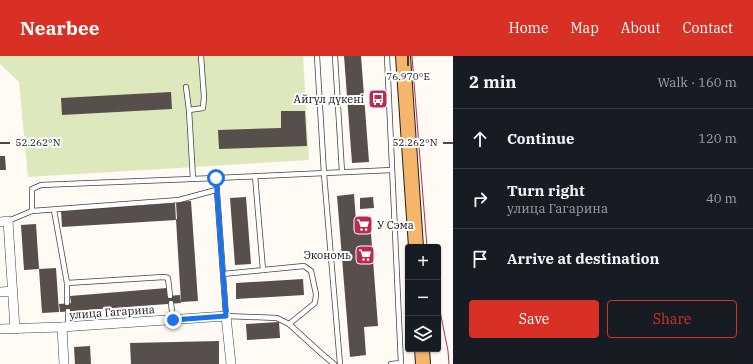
<!DOCTYPE html>
<meta charset="utf-8">
<style>
body{margin:0;font-family:"IBM Plex Serif",serif;background:#242831;color:#f1f3f6}
.controls{position:absolute;right:12px;bottom:12px;display:grid;overflow:hidden;border-radius:4px;box-shadow:0 1px 3px #0004}
.controls button{width:36px;height:36px;display:grid;place-items:center;padding:0;border:0;border-bottom:1px solid #363941;background:#171b24;color:#f1f3f6;font:20px sans-serif}
.stop{position:absolute;width:12px;height:12px;margin:-9px;border:3px solid #1a73e8;border-radius:50%;background:#fff}
.stop.end{background:#1a73e8;border-color:#fff;box-shadow:0 1px 4px #0008}
.list{margin:0;padding:0;list-style:none}
h2{display:flex;justify-content:space-between;align-items:center;height:52px;margin:0;padding:0 16px;font-size:17px}
h2 small{font-size:13px;font-weight:400;color:#9ea1a6}
.list li{display:grid;grid-template-columns:26px 1fr auto;gap:12px;align-items:center;box-sizing:border-box;height:60px;padding:0 16px;border-top:1px solid #363941}
.list b{display:block;font-size:15px;white-space:nowrap}
.list p{margin:0;font-size:13px;white-space:nowrap;color:#9ea1a6}
.list em{font-size:13px;font-style:normal;color:#9ea1a6}
.actions{display:flex;gap:8px;padding:12px 16px}
.actions a{flex:1;padding:9px 0;border:1px solid #d93025;border-radius:4px;text-align:center;font-size:14px;color:#d93025}
.actions .main{background:#d93025;color:#fff}
.icon{flex:none;width:22px;height:22px;fill:none;stroke:currentColor;stroke-width:2;stroke-linecap:round;stroke-linejoin:round}
.map{position:relative;flex:none;width:453px;height:308px;overflow:hidden}
header{display:flex;align-items:center;gap:24px;box-sizing:border-box;height:56px;padding:0 20px;background:#d93025;color:#fff}
header strong{font-size:19px}
nav{display:flex;gap:22px;margin-inline-start:auto;font-size:14px}
main{display:flex}
aside{flex:1;background:#171b24}
.map>svg:first-child{display:block}
</style>
<header>
<strong>Nearbee</strong>
<nav><a>Home</a><a>Map</a><a>About</a><a>Contact</a></nav>
</header>
<main>
<div class="map">
<svg width="453" height="308" viewBox="0 0 453 308">
<rect width="100%" height="100%" fill="#fffaf3"/>
<polygon fill="#dde9bc" points="0,0 303,0 309,104 28,121 19,26 0,8"/>
<g fill="#584e4c">
<polygon points="344,0 361,0 369,106 352,107"/>
<polygon points="171,36 172,53 62,59 61,42"/>
<polygon points="281,55 305,55 307,90 219,93 218,74 281,72"/>
<polygon points="0,100 5,100 6,114 0,114"/>
<polygon points="354,138 356,165 370,164 378,270 364,271 366,299 350,301 337,140"/>
<polygon points="246,141 251,208 235,209 230,142"/>
<polygon points="373,141 374,152 360,153 360,142"/>
<polygon points="191,145 198,245 181,246 176,163 177,163 176,146"/>
<polygon points="175,147 176,164 62,171 61,155"/>
<polygon points="36,168 39,213 24,214 21,169"/>
<polygon points="56,212 59,256 42,257 39,213"/>
<polygon points="303,223 304,239 236,243 236,227"/>
<polygon points="167,232 167,240 180,239 181,247 60,256 59,248 71,247 70,240"/>
<polygon points="279,266 280,282 247,284 246,268"/>
<polygon points="219,285 219,308 131,308 130,287"/>
<polygon points="90,290 91,308 75,308 74,291"/>
</g>
<g fill="none" stroke-linecap="round" stroke-linejoin="round">
<g stroke="#434343" stroke-width="6">
<g id="service">
<polyline points="317,0 324,118 340,308"/>
<polyline points="335,0 342,116"/>
<polyline points="387,0 401,308"/>
<polyline points="186,31 189,54 193,123"/>
<polyline points="189,54 203,52 204,41 201,0"/>
<polyline points="216,122 226,260 277,262 289,268 322,298 334,308"/>
<polyline points="54,154 67,227 164,221 168,222 170,240"/>
<polyline points="32,155 32,133 41,129 216,122 392,114"/>
<polyline points="8,165 32,155 179,144 216,134"/>
<polyline points="263,214 304,210 311,215 316,238 315,247 289,268"/>
<polyline points="223,218 263,214 255,120"/>
<polyline points="67,227 67,247"/>
<polyline points="171,247 173,264"/>
<polyline points="68,255 68,271"/>
<polyline points="391,308 401,307"/>
</g>
</g>
<g stroke="#434343" stroke-width="10">
<g id="minor">
<polyline points="0,166 8,165 15,273"/>
<polyline points="0,236 13,235"/>
<polyline points="62,271 64,308"/>
<polyline points="0,273 62,271 226,260 231,308"/>
</g>
</g>
<g stroke="#212121" stroke-width="16">
<g id="primary">
<polyline points="403,0 416,191"/>
<polyline points="422,293 423,308"/>
</g>
</g>
<use href="#service" stroke="#fff" stroke-width="4.5"/>
<use href="#minor" stroke="#fff" stroke-width="9"/>
<use href="#primary" stroke="#f5b66c" stroke-width="14"/>
<g stroke="#bd2a51" stroke-width="1">
<polyline points="412,0 419,90 427,191"/>
<polyline points="438,245 448,295 449,308"/>
</g>
</g>
<g fill="none" stroke-linecap="round" stroke-linejoin="round">
<polyline stroke="#1a73e8" stroke-width="5" points="173,264 226,260 216,122"/>
</g>
<path fill="none" stroke="#101010" stroke-width="1.5" d="M 408,0 L 408,10M 0,87 L 10,87M 443,87 L 453,87"/>
<defs>
<g id="bus-square" transform="scale(1)"><rect x="-9" y="-9" width="18" height="18" rx="4" fill="#bd2a51" stroke="#fff"/><path d="M-5-6H5V4H4V6H2V4H-2V6H-4V4H-5ZM-3.5-4V0h7V-4ZM-3.5 1.2v1.5H-2V1.2ZM2 1.2v1.5H3.5V1.2Z" fill="#fff"/></g>
<g id="supermarket-square" transform="scale(1)"><rect x="-9" y="-9" width="18" height="18" rx="4" fill="#bd2a51" stroke="#fff"/><path d="M-6-5.5h2.5l.6 2H6L4.5 2H-2.5L-4.4-4H-6ZM-1.5 3.2a1.3 1.3 0 1 0 .1 0ZM3 3.2a1.3 1.3 0 1 0 .1 0Z" fill="#fff"/></g>
</defs>
<g fill-rule="evenodd">
<use href="#bus-square" x="378" y="43"/>
<use href="#supermarket-square" x="363" y="169"/>
<use href="#supermarket-square" x="365" y="199"/>
</g>
<g text-anchor="middle" dominant-baseline="central" stroke-width="4" stroke-linejoin="round" paint-order="stroke">
<g font-size="11" fill="#101010" stroke="#fff" text-anchor="end">
<text x="364" y="43">Айгүл дүкені</text>
<text x="377" y="169" text-anchor="start">У Сэма</text>
<text x="351" y="199">Экономь</text>
</g>
<g font-size="11" fill="#101010" stroke="#fff">
<text transform="translate(112 256) rotate(-4)">улица Гагарина</text>
</g>
</g>
<g font-size="10" text-anchor="middle" fill="#101010" stroke="#fff" stroke-width="4" stroke-linejoin="round" paint-order="stroke">
<text x="408" y="24">76.970°E</text>
<text x="38" y="90">52.262°N</text>
<text x="415" y="90">52.262°N</text>
</g>
</svg>
<div class="controls">
<button>+</button>
<button>−</button>
<button><svg class="icon" aria-label="layers" viewBox="0 0 24 24"><path d="M12 4l9 5-9 5-9-5zM3 14l9 5 9-5"/></svg></button>
</div>
<div class="stop" style="left:216px;top:122px"></div>
<div class="stop end" style="left:173px;top:264px"></div>
</div>
<aside>
<h2>2 min<small>Walk · 160 m</small></h2>
<ul class="list">
<li><svg class="icon" aria-label="ahead" viewBox="0 0 24 24"><path d="M12 20V5M6 11l6-6 6 6"/></svg><div><b>Continue</b></div><em>120 m</em></li>
<li><svg class="icon" aria-label="right" viewBox="0 0 24 24"><path d="M7 20v-9h11M14 6l5 5-5 5"/></svg><div><b>Turn right</b><p>улица Гагарина</p></div><em>40 m</em></li>
<li><svg class="icon" aria-label="arrive" viewBox="0 0 24 24"><path d="M6 21V4h12l-3 4 3 4H6"/></svg><div><b>Arrive at destination</b></div></li>
</ul>
<div class="actions"><a class="main">Save</a><a>Share</a></div>
</aside>
</main>
